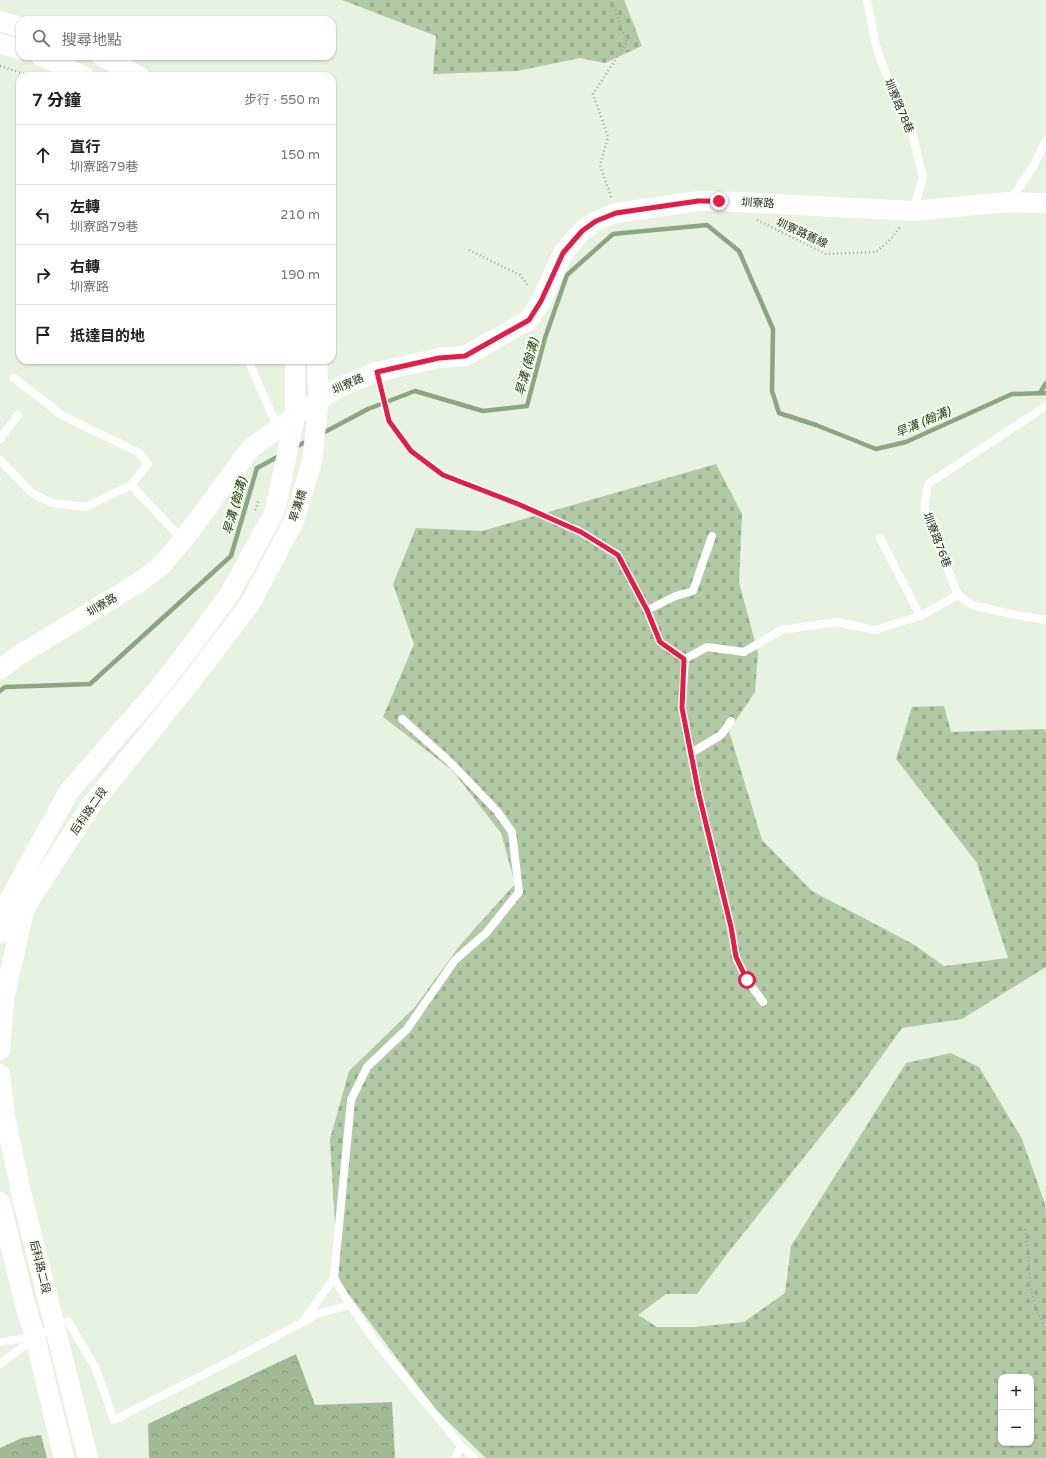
<!DOCTYPE html>
<html lang="zh-TW">
<meta charset="utf-8">
<style>
body{margin:0;font-family:"Varela Round","Noto Sans TC",sans-serif;background:#f2f2f2;color:#202124}
.controls{position:absolute;right:12px;bottom:12px;display:grid;overflow:hidden;border-radius:8px;box-shadow:0 1px 3px #0004}
.controls button{width:36px;height:36px;display:grid;place-items:center;padding:0;border:0;border-bottom:1px solid #e0e0e0;background:#fff;color:#202124;font:20px sans-serif}
.stop{position:absolute;width:12px;height:12px;margin:-9px;border:3px solid #e11d48;border-radius:50%;background:#fff}
.stop.end{background:#e11d48;border-color:#fff;box-shadow:0 1px 4px #0008}
.list{margin:0;padding:0;list-style:none}
h2{display:flex;justify-content:space-between;align-items:center;height:52px;margin:0;padding:0 16px;font-size:17px}
h2 small{font-size:13px;font-weight:400;color:#757577}
.list li{display:grid;grid-template-columns:26px 1fr auto;gap:12px;align-items:center;box-sizing:border-box;height:60px;padding:0 16px;border-top:1px solid #e0e0e0}
.list b{display:block;font-size:15px;white-space:nowrap}
.list p{margin:0;font-size:13px;white-space:nowrap;color:#757577}
.list em{font-size:13px;font-style:normal;color:#757577}
.icon{flex:none;width:22px;height:22px;fill:none;stroke:currentColor;stroke-width:2;stroke-linecap:round;stroke-linejoin:round}
.map{position:relative;flex:none;width:1046px;height:1458px;overflow:hidden}
.search{position:absolute;background:#fff;box-shadow:0 1px 3px #0004;left:16px;top:16px;width:320px;height:44px;display:flex;align-items:center;gap:10px;box-sizing:border-box;padding:0 14px;border-radius:12px;color:#757577;font-size:15px}
.panel{position:absolute;background:#fff;box-shadow:0 1px 3px #0004;left:16px;top:72px;width:320px;height:292px;border-radius:12px}
.map>svg:first-child{display:block}
</style>
<div class="map">
<svg width="1046" height="1458" viewBox="0 0 1046 1458">
<defs>
<pattern id="forest-crowns" width="20" height="18" patternUnits="userSpaceOnUse"><rect width="20" height="18" fill="#a2b995"/><path d="M2 6a3 3 0 1 1 6 0M12 15a3 3 0 1 1 6 0" fill="none" stroke="#849779"/></pattern>
<pattern id="cemetery-stones" width="16" height="16" patternUnits="userSpaceOnUse"><rect width="16" height="16" fill="#b1c9a4"/><path d="M2 7V4a2 2 0 0 1 4 0v3zM10 15v-3a2 2 0 0 1 4 0v3z" fill="#98ad8d"/></pattern>
</defs>
<rect width="100%" height="100%" fill="#e7f3e0"/>
<g fill="url(#forest-crowns)">
<polygon points="296,1354 315,1405 392,1402 395,1458 149,1458 148,1424"/>
<polygon points="41,1435 47,1458 0,1458 0,1448 22,1438"/>
</g>
<g fill="url(#cemetery-stones)" fill-rule="evenodd">
<polygon points="342,0 624,0 642,46 605,63 580,58 517,71 433,74 436,36"/>
<path d="M 716,464 L 742,514 L 739,582 L 758,653 L 755,692 L 729,731 L 762,840 L 812,891 L 913,944 L 944,966 L 1008,958 L 977,863 L 896,759 L 912,707 L 944,706 L 951,732 L 1044,729 L 1046,731 L 1046,967 L 962,1019 L 902,1028 L 856,1092 L 727,1254 L 697,1294 L 666,1294 L 638,1315 L 657,1327 L 695,1327 L 744,1322 L 785,1293 L 791,1246 L 906,1063 L 951,1053 L 979,1067 L 1022,1139 L 1045,1204 L 1046,1217 L 1046,1458 L 486,1458 L 436,1410 L 338,1280 L 330,1139 L 349,1071 L 415,1007 L 460,945 L 515,884 L 501,833 L 452,770 L 383,717 L 414,644 L 393,584 L 416,528 L 482,531 ZM 1001,1377 L 1031,1377 L 1031,1443 L 1001,1443 Z"/>
</g>
<g fill="none" stroke-linecap="round" stroke-linejoin="round">
<g stroke="#8ea581" stroke-width="4.5">
<polyline points="1040,393 1046,383"/>
<polyline points="321,434 368,409 415,391 483,411 527,406 545,338 567,275 613,234 707,225 739,251 773,329 772,391 779,413 816,425 876,449 906,442 1012,394 1046,393"/>
<polyline points="294,448 309,440"/>
<polyline points="0,691 5,687 90,684 231,556 257,468 281,455"/>
</g>
<g stroke="#9fa899" stroke-width="2.5" stroke-dasharray="1 3" stroke-linecap="butt">
<polyline points="0,66 31,76"/>
<polyline points="611,197 600,165 608,137 593,94 627,42 612,3 614,0"/>
<polyline points="757,220 826,254 876,252 890,240 900,227"/>
<polyline points="469,250 520,275 529,287"/>
<polyline points="255,510 259,499"/>
<path d="M 1025,1229 C 1029,1249 1028,1269 1031,1289 C 1033,1301 1040,1319 1046,1330"/>
</g>
<g stroke="#fff" stroke-width="8">
<polyline points="867,0 876,46 893,93 912,132 923,178 913,210"/>
<polyline points="1010,201 1034,165 1046,140"/>
<polyline points="248,360 278,428"/>
<polyline points="377,373 389,421 411,451 443,475 518,504 581,532 618,555 647,610 660,642 685,659 682,708 699,795 731,927 736,957 747,980 763,1002"/>
<polyline points="14,378 63,416 138,452 148,464 131,485 183,540"/>
<polyline points="1046,406 928,484 924,509 958,595 972,605 1016,615 1046,620"/>
<polyline points="0,439 18,415"/>
<polyline points="0,460 32,493 52,503 86,507 131,485"/>
<polyline points="880,538 920,616"/>
<polyline points="647,610 676,596 693,591 712,536"/>
<polyline points="685,659 707,647 744,652 781,630 837,622 875,630 920,616 958,595"/>
<polyline points="691,753 721,735 731,721"/>
<polyline points="350,1305 334,1278 351,1100 367,1067 407,1029 455,960 486,933 519,892 512,832 497,811 450,762 402,719"/>
<polyline points="304,1320 334,1278"/>
<polyline points="0,1342 35,1337 68,1321 96,1369 114,1420 203,1375 320,1313 350,1305 375,1341 461,1446 455,1458"/>
<polyline points="0,1364 35,1338"/>
<polyline points="461,1446 474,1458"/>
</g>
<g stroke="#fff" stroke-width="20">
<polyline points="0,21 20,27"/>
<polyline points="0,44 20,49"/>
<polyline points="41,56 84,76"/>
<polyline points="101,56 139,76"/>
<polyline points="0,669 19,655 135,585 160,567 183,540 251,448 319,399 344,385 377,372 439,358 465,356 529,320 541,301 563,253 582,231 596,221 616,213 698,201 719,201 913,211 1009,202 1046,203"/>
<polyline points="0,934 8,903 39,845 70,790 159,688 196,640 229,595 275,511 295,416 295,360"/>
<polyline points="0,1050 4,998 25,907 92,804 189,684 250,604 294,521 312,461 319,399 317,360"/>
<polyline points="0,1074 4,1112 22,1196 88,1458"/>
<polyline points="0,1202 24,1301 35,1337 64,1458"/>
</g>
</g>
<g fill="none" stroke-linecap="round" stroke-linejoin="round">
<polyline stroke="#e11d48" stroke-width="5" points="719,201 698,201 616,213 596,221 582,231 563,253 541,301 529,320 465,356 439,358 377,372 389,421 411,451 443,475 518,504 581,532 618,555 647,610 660,642 684,659 682,708 699,795 731,927 736,957 747,980"/>
</g>
<g text-anchor="middle" dominant-baseline="central" stroke-width="4" stroke-linejoin="round" paint-order="stroke">
<g font-size="11" fill="#262a23" stroke="#f7fff3">
<text transform="translate(899 106) rotate(67)">圳寮路78巷</text>
<text transform="translate(758 203) rotate(3)">圳寮路</text>
<text transform="translate(802 233) rotate(25)">圳寮路舊線</text>
<text transform="translate(348 384) rotate(-24)">圳寮路</text>
<text transform="translate(298 506) rotate(-72)">旱溝橋</text>
<text transform="translate(937 540) rotate(69)">圳寮路76巷</text>
<text transform="translate(102 605) rotate(-31)">圳寮路</text>
<text transform="translate(89 811) rotate(-55)">后科路二段</text>
<text transform="translate(40 1267) rotate(76)">后科路二段</text>
</g>
<g font-size="12" font-style="italic" fill="#1d3a03" stroke="#f7fff3">
<text transform="translate(527 367) rotate(-75)">旱溝 (翰溝)</text>
<text transform="translate(923 422) rotate(-23)">旱溝 (翰溝)</text>
<text transform="translate(235 506) rotate(-74)">旱溝 (翰溝)</text>
</g>
</g>
</svg>
<div class="controls">
<button>+</button>
<button>−</button>
</div>
<div class="stop" style="left:747px;top:980px"></div>
<div class="stop end" style="left:719px;top:201px"></div>
<div class="search"><svg class="icon" aria-label="search" viewBox="0 0 24 24"><circle cx="10" cy="10" r="6"/><path d="M15 15l6 6"/></svg>搜尋地點</div>
<section class="panel">
<h2>7 分鐘<small>步行 · 550 m</small></h2>
<ul class="list">
<li><svg class="icon" aria-label="ahead" viewBox="0 0 24 24"><path d="M12 20V5M6 11l6-6 6 6"/></svg><div><b>直行</b><p>圳寮路79巷</p></div><em>150 m</em></li>
<li><svg class="icon" aria-label="left" viewBox="0 0 24 24"><path d="M17 20v-9H6M10 6l-5 5 5 5"/></svg><div><b>左轉</b><p>圳寮路79巷</p></div><em>210 m</em></li>
<li><svg class="icon" aria-label="right" viewBox="0 0 24 24"><path d="M7 20v-9h11M14 6l5 5-5 5"/></svg><div><b>右轉</b><p>圳寮路</p></div><em>190 m</em></li>
<li><svg class="icon" aria-label="arrive" viewBox="0 0 24 24"><path d="M6 21V4h12l-3 4 3 4H6"/></svg><div><b>抵達目的地</b></div></li>
</ul>
</section>
</div>
